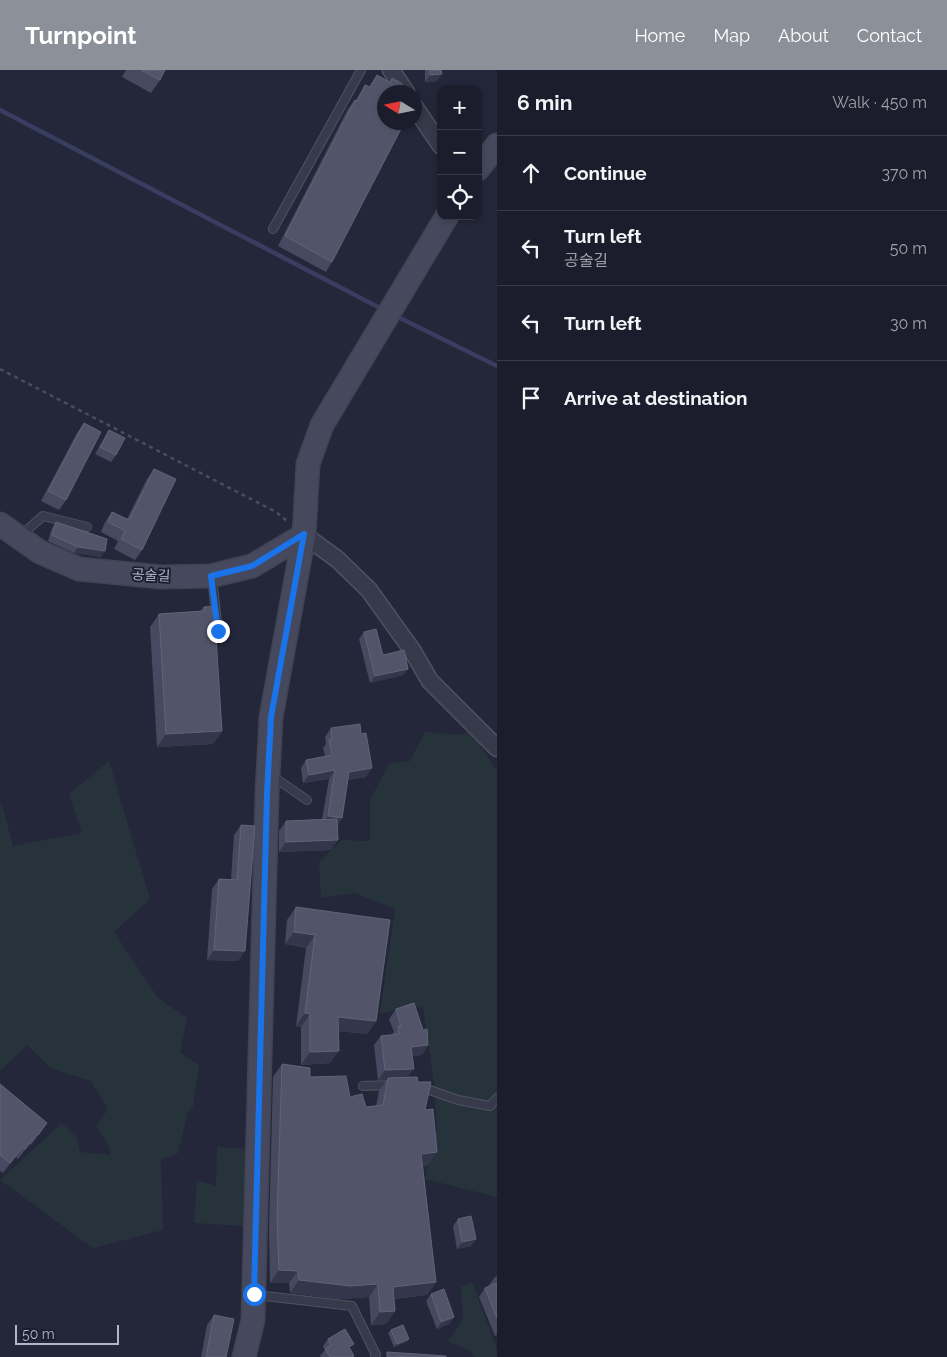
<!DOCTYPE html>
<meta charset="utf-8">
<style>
body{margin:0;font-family:Raleway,"Noto Sans KR",sans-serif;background:#282a38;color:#f1f3f6}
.controls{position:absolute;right:15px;top:15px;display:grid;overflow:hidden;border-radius:10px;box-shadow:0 2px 8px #0003}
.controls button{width:45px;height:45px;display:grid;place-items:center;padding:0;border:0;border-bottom:1px solid #393b48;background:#1b1d2c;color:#f1f3f6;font:25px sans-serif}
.compass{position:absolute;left:377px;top:15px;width:45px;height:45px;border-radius:50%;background:#1b1d2c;box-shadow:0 2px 8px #0003;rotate:280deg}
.scale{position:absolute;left:15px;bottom:12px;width:104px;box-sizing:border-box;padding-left:5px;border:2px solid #b3b5c6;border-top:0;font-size:14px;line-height:18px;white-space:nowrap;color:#b3b5c6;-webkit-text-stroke:4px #1c1f2f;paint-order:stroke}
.stop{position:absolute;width:15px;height:15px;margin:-11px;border:4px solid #1a73e8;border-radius:50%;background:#fff}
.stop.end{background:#1a73e8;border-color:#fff;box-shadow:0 1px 5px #0008}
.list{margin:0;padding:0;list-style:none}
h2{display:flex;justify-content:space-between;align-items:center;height:65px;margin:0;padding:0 20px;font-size:21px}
h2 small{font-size:16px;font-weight:400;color:#a0a2a9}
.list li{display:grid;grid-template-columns:32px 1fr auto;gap:15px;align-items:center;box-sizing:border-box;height:75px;padding:0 20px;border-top:1px solid #393b48}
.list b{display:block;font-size:19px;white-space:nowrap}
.list p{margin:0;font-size:16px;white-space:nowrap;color:#a0a2a9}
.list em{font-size:16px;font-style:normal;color:#a0a2a9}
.icon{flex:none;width:28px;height:28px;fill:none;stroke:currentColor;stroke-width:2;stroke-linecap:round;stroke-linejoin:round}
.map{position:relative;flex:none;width:497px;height:1287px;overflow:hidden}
header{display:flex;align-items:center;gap:30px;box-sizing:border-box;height:70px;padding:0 25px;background:#8c9099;color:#fff}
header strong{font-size:24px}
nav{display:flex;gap:28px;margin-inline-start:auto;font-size:18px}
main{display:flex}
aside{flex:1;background:#1b1d2c}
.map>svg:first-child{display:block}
</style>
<header>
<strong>Turnpoint</strong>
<nav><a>Home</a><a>Map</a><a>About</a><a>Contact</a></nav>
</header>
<main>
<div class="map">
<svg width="497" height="1287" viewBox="0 0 497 1287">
<rect width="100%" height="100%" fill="#24273a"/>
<g fill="#26333b">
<polygon points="471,661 497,701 497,1127 425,1109 437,1058 434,1013 423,937 380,943 395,839 355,823 321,828 319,792 342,770 370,771 370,730 389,694 410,691 425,662 460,665"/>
<polygon points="109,691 150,829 114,862 158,928 187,948 180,983 199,995 193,1037 188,1042 178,1083 161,1090 163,1160 93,1178 0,1110 62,1053 77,1068 80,1082 111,1085 107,1072 96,1056 108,1039 91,1011 52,999 27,975 0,1001 0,736 2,735 13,776 82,763 69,724"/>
<polygon points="217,1077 247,1079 244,1156 194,1153 197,1110 216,1116"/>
<polygon points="472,1212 497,1279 497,1287 475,1287 470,1280 448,1272 463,1249 461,1217"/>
</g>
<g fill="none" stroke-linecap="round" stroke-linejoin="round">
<g stroke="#393e60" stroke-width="4.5">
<polyline points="0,40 378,237"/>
<polyline points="400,248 497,296"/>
</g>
<g stroke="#4f5262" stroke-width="10">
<g id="lane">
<polyline points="273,159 361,0"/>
<polyline points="20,466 43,446 87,457"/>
<polyline points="212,508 218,561"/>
<polyline points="272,706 307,730"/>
<polyline points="363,1016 392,1015"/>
<polyline points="421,1017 458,1030 490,1036 497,1028"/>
<polyline points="256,1225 352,1236 376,1285 375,1287"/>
</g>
</g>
<g stroke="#4f5262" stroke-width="19">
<g id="street">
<polyline points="391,0 406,22"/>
<polyline points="414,36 441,76"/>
<polyline points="304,465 337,489 369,520 412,580 430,611 497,678"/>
</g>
</g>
<g stroke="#404353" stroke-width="25">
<g id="secondary">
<polyline points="478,99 497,75"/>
<polyline points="0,454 40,482 79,499 161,507 211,506 252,496 304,465"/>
<polyline points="244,1287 253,1250 267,724 271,647 304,465 308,394 322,355 447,146"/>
</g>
</g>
<polyline stroke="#435058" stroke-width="2.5" stroke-dasharray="4 4" stroke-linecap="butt" points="0,299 276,442 287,451"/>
<use href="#lane" stroke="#373a4a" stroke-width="8"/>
<use href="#street" stroke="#373a4a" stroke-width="16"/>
<use href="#secondary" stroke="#46485d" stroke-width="22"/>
</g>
<g fill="#46495f">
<polygon points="126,0 165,0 160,10 151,23 122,7"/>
<polygon points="425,0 441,0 437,11 425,12"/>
<polygon points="377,5 389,12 392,8 401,13 384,22 332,192 326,202 278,176 348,39 355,30 356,30 365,15 369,17"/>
<polygon points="84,353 66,430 59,440 41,431 77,363"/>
<polygon points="109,360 116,385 111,392 95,384 105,367"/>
<polygon points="154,399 142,480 135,490 114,479 118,471 101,462 105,452 112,442 127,449 147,409"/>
<polygon points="56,452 101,487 74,483 48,471 52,458"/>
<polygon points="204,537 222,661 213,674 157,677 150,557 159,544 200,541"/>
<polygon points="364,562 383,585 408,599 403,605 370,613 359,569"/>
<polygon points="331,658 366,707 348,710 342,748 337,755 331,780 279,782 279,761 286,751 322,749 329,709 303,713 301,698 306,690 325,686 323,678 326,674 325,667"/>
<polygon points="241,755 238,891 207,890 212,819 219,809 231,809 234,765"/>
<polygon points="296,837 376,951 367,964 338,961 330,993 301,995 301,957 296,956 306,878 285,874 287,850"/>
<polygon points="396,939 428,975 422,985 412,986 408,1007 418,1012 425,1040 428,1095 423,1096 436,1212 427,1225 394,1229 395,1241 386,1254 371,1255 369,1227 341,1229 290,1223 289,1213 270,1213 269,1160 273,1007 282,994 310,1007 350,1027 366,1037 376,1036 379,1021 387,1009 378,1010 374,975 381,966 391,965 394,962 389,949"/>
<polygon points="0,1014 40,1063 31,1075 30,1074 18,1089 16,1087 3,1103 0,1101"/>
<polygon points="458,1149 476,1169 471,1176 457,1179 453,1156"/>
<polygon points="497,1206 497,1265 495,1266 479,1227 485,1218 490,1216 489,1215 495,1207"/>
<polygon points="431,1224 454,1247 449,1254 437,1259 426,1231"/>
<polygon points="214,1245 226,1287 201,1287 207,1255"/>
<polygon points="391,1260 409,1269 406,1272 394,1277 388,1263"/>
<polygon points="328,1269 350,1280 354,1286 353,1287 321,1287 320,1286 325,1280 323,1276"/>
</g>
<g fill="#34374b">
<polygon points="442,4 437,11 425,12 430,5"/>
<polygon points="78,477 105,481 101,487 74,483"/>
<polygon points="408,599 403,605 370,613 375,606"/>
<polygon points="222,661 213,674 157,677 166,664"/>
<polygon points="372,698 366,707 343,711 349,702"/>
<polygon points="335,700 329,709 303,713 309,705"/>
<polygon points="328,746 342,748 336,757 322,755"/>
<polygon points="338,770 331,780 279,782 286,772"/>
<polygon points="294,862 315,865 306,878 285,874"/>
<polygon points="214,880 245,881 238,891 207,890"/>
<polygon points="305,943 310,944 301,957 296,956"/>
<polygon points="338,947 376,951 367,964 329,960"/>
<polygon points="428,975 422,985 405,987 411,977"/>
<polygon points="339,981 330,993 301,995 310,982"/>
<polygon points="414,999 407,1008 378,1010 385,1000"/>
<polygon points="23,1077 16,1087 3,1103 10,1093"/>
<polygon points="437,1082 428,1095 412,1097 421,1084"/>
<polygon points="476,1169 471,1176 457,1179 462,1172"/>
<polygon points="279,1200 298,1201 289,1213 270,1213"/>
<polygon points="299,1210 378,1214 369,1227 341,1229 290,1223"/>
<polygon points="436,1212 427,1225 384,1230 393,1217"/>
<polygon points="395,1241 386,1254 371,1255 380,1242"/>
<polygon points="454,1247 449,1254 437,1259 441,1252"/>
<polygon points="409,1269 406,1272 394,1277 397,1274"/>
</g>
<g fill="#52556a" stroke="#616478">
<polygon points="141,0 165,0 160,10"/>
<polygon points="430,0 441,0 442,4 430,5"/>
<polygon points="377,5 391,13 392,8 401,13 404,17 400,22 384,22 384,52 398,52 403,55 332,192 285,166 355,30 357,31 365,15 370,17"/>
<polygon points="84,353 101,362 66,430 48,421"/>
<polygon points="109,360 125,368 116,385 100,377"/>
<polygon points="154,399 176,409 142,480 121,469 125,461 108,452 112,442 129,450"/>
<polygon points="56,452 107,469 105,481 78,477 52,465"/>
<polygon points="214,536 222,661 166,664 159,544 204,541 204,537"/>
<polygon points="376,559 383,585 404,580 408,599 375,606 364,562"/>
<polygon points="360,654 361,664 366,663 372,698 349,702 342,748 328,746 335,700 309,705 306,690 332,685 329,670 332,669 331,658"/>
<polygon points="337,749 338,770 286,772 286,751"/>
<polygon points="241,755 255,756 245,881 214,880 219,809 237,810"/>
<polygon points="296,837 390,850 376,951 338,947 339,981 310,982 310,944 305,943 315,865 294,862"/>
<polygon points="414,933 423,960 427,959 428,975 411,977 414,999 385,1000 381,966 399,964 398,956 401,956 396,939"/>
<polygon points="282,994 310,998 310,1007 346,1006 350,1027 362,1024 366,1037 383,1035 388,1008 415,1007 417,1007 418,1012 431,1012 425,1040 433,1039 437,1082 421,1084 436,1212 393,1217 395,1241 380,1242 378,1214 350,1216 299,1210 298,1201 279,1200 277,1147"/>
<polygon points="0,1014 47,1053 38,1065 37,1064 25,1079 23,1077 10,1093 0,1085"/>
<polygon points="471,1146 476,1169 462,1172 458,1149"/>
<polygon points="497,1213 497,1248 485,1218"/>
<polygon points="444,1219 454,1247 441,1252 431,1224"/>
<polygon points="214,1245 234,1249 226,1287 206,1287"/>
<polygon points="403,1255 409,1269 397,1274 391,1260"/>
<polygon points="345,1259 354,1274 349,1277 354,1286 352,1287 330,1287 325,1279 331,1275 328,1269"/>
<polygon points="387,1282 446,1286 446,1287 387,1287"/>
</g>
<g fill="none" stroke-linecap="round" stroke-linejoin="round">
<polyline stroke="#1a73e8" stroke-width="6" points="218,561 211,506 252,496 304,464 271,647 267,724 254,1224"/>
</g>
<g text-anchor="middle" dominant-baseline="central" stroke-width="4" stroke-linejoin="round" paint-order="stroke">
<g font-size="14" fill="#b3b5c6" stroke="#1c1f2f">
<text transform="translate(151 505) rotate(3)">공술길</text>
</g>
</g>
</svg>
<div class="controls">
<button>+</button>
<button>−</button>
<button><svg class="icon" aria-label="locate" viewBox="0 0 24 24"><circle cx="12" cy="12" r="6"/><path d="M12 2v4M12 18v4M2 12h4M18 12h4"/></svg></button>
</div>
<svg class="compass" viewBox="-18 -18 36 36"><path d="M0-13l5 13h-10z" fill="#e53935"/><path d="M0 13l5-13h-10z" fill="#a0a2a9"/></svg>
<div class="scale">50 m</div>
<div class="stop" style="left:254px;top:1224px"></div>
<div class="stop end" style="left:218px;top:561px"></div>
</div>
<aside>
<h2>6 min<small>Walk · 450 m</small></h2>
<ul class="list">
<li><svg class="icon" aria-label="ahead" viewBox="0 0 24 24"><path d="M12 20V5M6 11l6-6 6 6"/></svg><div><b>Continue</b></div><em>370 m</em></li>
<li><svg class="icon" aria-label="left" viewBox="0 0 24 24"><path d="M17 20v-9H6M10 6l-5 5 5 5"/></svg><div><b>Turn left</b><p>공술길</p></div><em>50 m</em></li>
<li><svg class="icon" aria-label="left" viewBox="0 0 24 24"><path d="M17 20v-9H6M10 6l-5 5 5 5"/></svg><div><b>Turn left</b></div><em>30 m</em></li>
<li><svg class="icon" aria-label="arrive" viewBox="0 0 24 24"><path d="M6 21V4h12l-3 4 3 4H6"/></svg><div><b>Arrive at destination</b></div></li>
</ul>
</aside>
</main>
